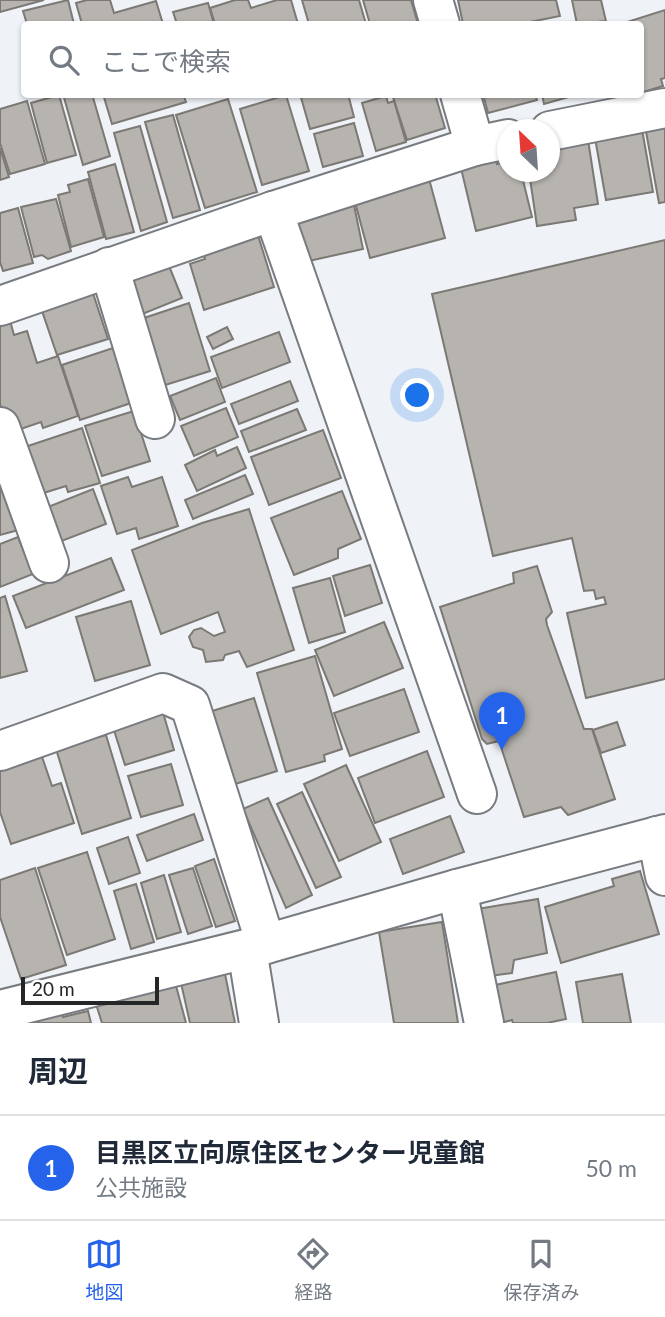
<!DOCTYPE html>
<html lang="ja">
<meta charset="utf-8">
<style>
body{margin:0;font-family:Lato,"Noto Sans JP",sans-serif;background:#f2f2f3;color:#1f2937}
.compass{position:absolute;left:497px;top:119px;width:63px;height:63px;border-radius:50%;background:#fff;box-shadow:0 2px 5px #0004;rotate:335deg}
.scale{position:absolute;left:21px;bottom:18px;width:138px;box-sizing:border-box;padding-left:7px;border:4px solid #242627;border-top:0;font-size:19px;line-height:24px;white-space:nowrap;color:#242627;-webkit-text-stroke:5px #fff;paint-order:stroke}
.you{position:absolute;left:418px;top:396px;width:24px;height:24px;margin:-18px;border:5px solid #fff;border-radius:50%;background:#1a73e8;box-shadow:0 0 0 10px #1a73e833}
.badge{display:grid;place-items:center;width:46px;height:46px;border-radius:50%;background:#2563eb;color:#fff;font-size:23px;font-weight:700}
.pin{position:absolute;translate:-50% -58px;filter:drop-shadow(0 2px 4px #0008)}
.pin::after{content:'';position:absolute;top:37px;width:24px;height:21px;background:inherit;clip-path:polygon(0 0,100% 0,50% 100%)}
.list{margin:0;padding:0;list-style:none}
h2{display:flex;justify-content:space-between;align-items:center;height:91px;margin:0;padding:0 28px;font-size:30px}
h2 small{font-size:23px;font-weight:400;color:#747a83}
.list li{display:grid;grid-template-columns:46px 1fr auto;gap:21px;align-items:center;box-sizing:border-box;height:105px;padding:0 28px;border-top:2px solid #e0e1e3}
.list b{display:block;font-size:26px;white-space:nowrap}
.list p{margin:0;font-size:23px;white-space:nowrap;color:#747a83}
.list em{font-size:23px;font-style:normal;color:#747a83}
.icon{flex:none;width:38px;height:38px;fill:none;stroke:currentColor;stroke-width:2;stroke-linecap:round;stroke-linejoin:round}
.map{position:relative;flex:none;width:665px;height:1023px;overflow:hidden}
.search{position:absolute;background:#fff;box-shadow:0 2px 5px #0004;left:21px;right:21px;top:21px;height:77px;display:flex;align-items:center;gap:18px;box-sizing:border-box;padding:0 24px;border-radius:7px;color:#747a83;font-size:26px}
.sheet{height:196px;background:#fff}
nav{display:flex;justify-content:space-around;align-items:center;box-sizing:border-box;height:98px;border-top:2px solid #e0e1e3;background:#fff;font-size:19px;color:#747a83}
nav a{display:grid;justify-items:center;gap:4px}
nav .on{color:#2563eb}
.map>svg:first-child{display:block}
</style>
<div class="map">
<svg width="665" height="1023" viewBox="0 0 665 1023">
<rect width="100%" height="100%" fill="#eff3f7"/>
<g fill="#b7b4b0" stroke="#7c7975" stroke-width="2">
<polygon points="0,0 44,0 0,12"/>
<polygon points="68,0 74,24 27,24 23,11"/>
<polygon points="87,0 110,0 114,13 156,1 163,24 82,24 76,3"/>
<polygon points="235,0 248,0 251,8 277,0 291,0 298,24 215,24 210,8"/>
<polygon points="302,0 359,0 366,24 309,24"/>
<polygon points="363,0 411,0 418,24 370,24"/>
<polygon points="458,0 556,0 560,16 520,24 463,24"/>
<polygon points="572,0 601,0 606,21 577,24"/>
<polygon points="208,3 214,24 177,24 173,12"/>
<polygon points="665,10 665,78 661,79 663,86 640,93 640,24 621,24"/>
<polygon points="63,94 92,94 110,156 83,165"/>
<polygon points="103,94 183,94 186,102 112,124"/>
<polygon points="300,94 348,94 354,117 310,129"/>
<polygon points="392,94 435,94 445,128 407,140"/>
<polygon points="483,94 535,94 537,100 488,113"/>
<polygon points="542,94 579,94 544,104"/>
<polygon points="59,95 76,155 47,163 31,103"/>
<polygon points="286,95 309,171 262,185 240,109"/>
<polygon points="386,96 388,103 394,101 406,142 376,151 362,103"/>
<polygon points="228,99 257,192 205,208 176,115"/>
<polygon points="27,101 45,164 10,174 0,143 0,109"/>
<polygon points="173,115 200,210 173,218 145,122"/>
<polygon points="665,122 665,202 659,203 645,126"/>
<polygon points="354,123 363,156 323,167 314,134"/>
<polygon points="140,126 167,222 141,231 114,133"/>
<polygon points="642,129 653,192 606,200 595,138"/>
<polygon points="588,140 598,204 574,208 576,220 537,226 529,172 550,172 550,147"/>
<polygon points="0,148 9,177 0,180"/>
<polygon points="495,155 497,164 508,161 508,172 521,172 532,217 476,231 460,164"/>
<polygon points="115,164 134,232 106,239 88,172"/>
<polygon points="428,175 445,238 370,258 355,202"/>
<polygon points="88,179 104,237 71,247 58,195 70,192 68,185"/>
<polygon points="56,199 71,251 48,259 42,255 34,257 21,207"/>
<polygon points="354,205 363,249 304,262 294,218"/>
<polygon points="18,208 33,263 3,271 0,262 0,213"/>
<polygon points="257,232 274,287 204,310 190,264 205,259 201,249"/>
<polygon points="665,240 665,679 586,698 567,613 606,604 604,597 596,599 594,590 584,591 572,538 493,556 432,294"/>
<polygon points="167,261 182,298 135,317 121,280"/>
<polygon points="91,287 108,339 57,355 40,305"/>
<polygon points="189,303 210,371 162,386 141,319"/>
<polygon points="9,317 14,335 27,331 37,363 58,356 78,416 43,428 41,422 9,433 0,404 0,319"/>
<polygon points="227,327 233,339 213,349 207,337"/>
<polygon points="279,332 290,362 222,388 211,357"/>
<polygon points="113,348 131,403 80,420 62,365"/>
<polygon points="216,378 225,402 180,420 170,396"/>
<polygon points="290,381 298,401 239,424 231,404"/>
<polygon points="226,408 238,437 194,456 181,426"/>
<polygon points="297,409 306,430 249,452 241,431"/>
<polygon points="134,411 150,461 102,476 85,426"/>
<polygon points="82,428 100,483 68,492 66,486 34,496 19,449"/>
<polygon points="323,430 341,478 269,505 251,457"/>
<polygon points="237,447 246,468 197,491 185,465 215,450 217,456"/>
<polygon points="245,475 253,494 193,519 185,500"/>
<polygon points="0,477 22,529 0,535"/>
<polygon points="128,477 132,487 162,477 178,526 139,539 136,528 117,534 101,486"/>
<polygon points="93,489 106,524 51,545 38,511"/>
<polygon points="342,491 361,539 338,549 338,558 294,575 271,518"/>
<polygon points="249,509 294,650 247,667 239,651 225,655 223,660 206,662 203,650 193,647 189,637 194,630 201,628 214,636 225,632 218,612 161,634 132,550 202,523"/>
<polygon points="18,537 33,574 0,587 0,544"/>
<polygon points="111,558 124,590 26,628 13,596"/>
<polygon points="370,565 382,603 345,616 333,576"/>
<polygon points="537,566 552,612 546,619 547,625 584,729 592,729 615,799 568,815 561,807 524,817 499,741 487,744 482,739 440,607 514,583 513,573"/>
<polygon points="330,578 345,632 309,643 293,588"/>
<polygon points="5,596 27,671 0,678 0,598"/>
<polygon points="131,601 150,665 95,681 76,617"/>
<polygon points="384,622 403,668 334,696 315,650"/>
<polygon points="315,656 342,749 324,755 325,761 286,772 257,673"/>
<polygon points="404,689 419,732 350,756 334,713"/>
<polygon points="254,698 277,771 229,786 206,713"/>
<polygon points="162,709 174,750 125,765 112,724"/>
<polygon points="617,722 625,745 601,753 593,730"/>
<polygon points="106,735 131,818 82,834 56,749"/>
<polygon points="40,751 52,786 61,783 74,823 11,844 0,812 0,765"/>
<polygon points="427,751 444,797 375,823 358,778"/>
<polygon points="171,764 183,805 141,817 128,776"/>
<polygon points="346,765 381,842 339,861 304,784"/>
<polygon points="302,792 341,877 316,888 277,804"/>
<polygon points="268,798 312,895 286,908 243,809"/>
<polygon points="194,814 203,840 147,861 137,835"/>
<polygon points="450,816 464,852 403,874 390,839"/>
<polygon points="128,837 140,873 109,884 97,848"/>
<polygon points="87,852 115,939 67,955 38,868"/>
<polygon points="214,859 235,921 216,927 195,866"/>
<polygon points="35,868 66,965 21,979 0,917 0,880"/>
<polygon points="193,868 212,926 188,934 169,875"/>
<polygon points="640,871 659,934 561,963 545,907 614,886 612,879"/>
<polygon points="164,875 181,932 157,939 141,883"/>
<polygon points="136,884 154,942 131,949 114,891"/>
<polygon points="538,899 547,953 514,960 512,973 483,977 471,910"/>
<polygon points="442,922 458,1023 394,1023 379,932"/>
<polygon points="556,972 566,1019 547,1023 513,1023 512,1020 501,1023 486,987"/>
<polygon points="225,974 235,1023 190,1023 181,983"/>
<polygon points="622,974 631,1023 583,1023 576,982"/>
<polygon points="175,982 186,1023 102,1023 96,1004"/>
<polygon points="61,1010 63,1017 88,1011 91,1023 37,1023 36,1016"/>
</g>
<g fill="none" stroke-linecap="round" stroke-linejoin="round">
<g stroke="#787b7f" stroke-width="42">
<g id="minor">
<polyline points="433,0 440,24"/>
<polyline points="460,94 475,146"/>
<polyline points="550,131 665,108"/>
<polyline points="273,211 477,794"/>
<polyline points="109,267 155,419"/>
<polyline points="0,306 273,211 475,146 508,139"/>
<polyline points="0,427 49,563"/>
<polyline points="0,751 163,693 190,705 266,944"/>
<polyline points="657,836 665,876"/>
<polyline points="457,889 484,1023"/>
<polyline points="247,949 259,1023"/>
<polyline points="0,1010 266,944 457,889 665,834"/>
</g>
</g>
<use href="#minor" stroke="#fff" stroke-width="38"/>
</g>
</svg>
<svg class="compass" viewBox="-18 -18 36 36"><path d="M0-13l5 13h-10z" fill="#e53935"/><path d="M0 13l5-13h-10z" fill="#747a83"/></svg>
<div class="scale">20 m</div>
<div class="you"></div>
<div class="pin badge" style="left:502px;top:750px">1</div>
<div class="search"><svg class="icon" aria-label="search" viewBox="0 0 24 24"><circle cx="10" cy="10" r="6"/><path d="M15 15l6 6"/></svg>ここで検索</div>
</div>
<section class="sheet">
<h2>周辺<small></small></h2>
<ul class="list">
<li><span class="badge">1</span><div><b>目黒区立向原住区センター児童館</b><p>公共施設</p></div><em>50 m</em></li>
</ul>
</section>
<nav>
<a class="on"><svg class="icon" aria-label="map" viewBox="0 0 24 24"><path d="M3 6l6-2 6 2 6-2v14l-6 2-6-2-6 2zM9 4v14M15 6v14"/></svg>地図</a>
<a><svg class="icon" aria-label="directions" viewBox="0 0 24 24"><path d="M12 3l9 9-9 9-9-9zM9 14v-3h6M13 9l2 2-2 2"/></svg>経路</a>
<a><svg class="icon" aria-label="saved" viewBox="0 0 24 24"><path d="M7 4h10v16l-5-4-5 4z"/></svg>保存済み</a>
</nav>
